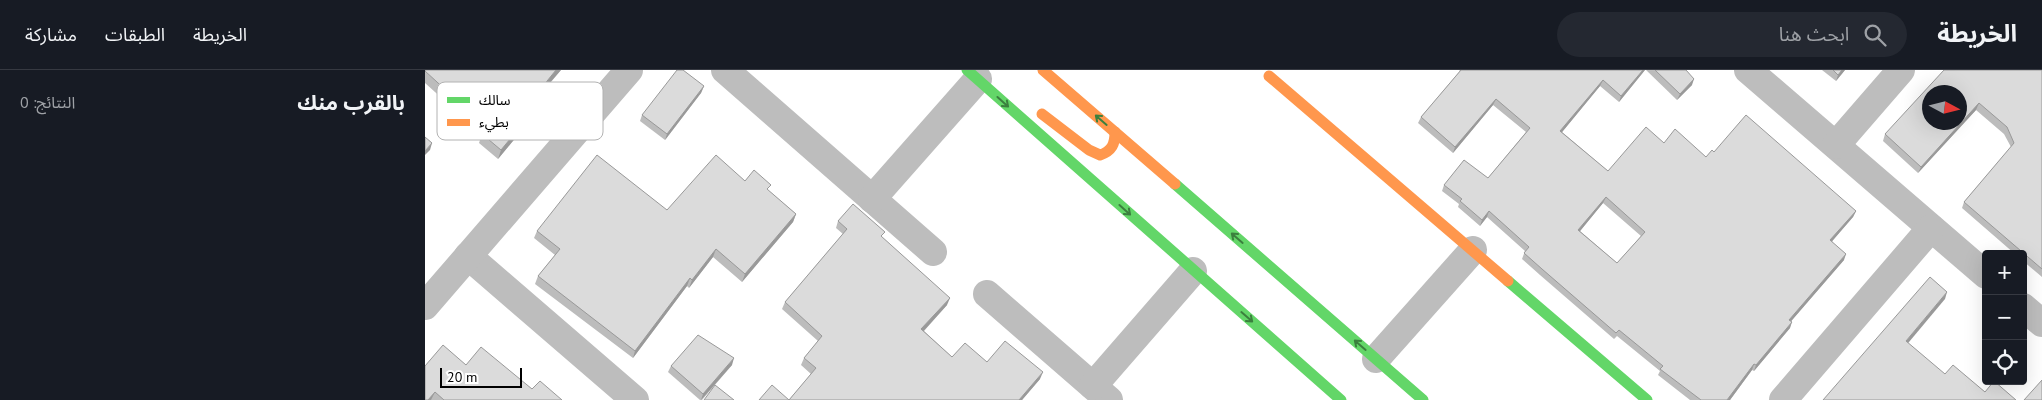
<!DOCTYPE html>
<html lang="ar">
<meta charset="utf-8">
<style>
body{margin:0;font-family:"PT Sans","Noto Sans Arabic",sans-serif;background:#242831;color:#f1f3f6;direction:rtl}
.controls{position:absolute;right:15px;bottom:15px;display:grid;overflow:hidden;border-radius:5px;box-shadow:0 5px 20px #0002}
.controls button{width:45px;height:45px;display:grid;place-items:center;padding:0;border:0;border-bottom:1px solid #363941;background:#171b24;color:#f1f3f6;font:25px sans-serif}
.compass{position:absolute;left:1497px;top:15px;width:45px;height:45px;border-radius:50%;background:#171b24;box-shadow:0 5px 20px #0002;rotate:97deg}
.scale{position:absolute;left:15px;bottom:12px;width:82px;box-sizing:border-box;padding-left:5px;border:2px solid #000;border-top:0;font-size:14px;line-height:18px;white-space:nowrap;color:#000;-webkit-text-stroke:4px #fff;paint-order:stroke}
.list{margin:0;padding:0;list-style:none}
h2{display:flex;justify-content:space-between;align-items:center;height:65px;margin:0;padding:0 20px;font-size:21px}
h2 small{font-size:16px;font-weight:400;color:#9ea1a6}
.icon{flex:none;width:28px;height:28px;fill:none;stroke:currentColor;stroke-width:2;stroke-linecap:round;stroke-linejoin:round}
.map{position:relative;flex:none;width:1617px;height:330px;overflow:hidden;direction:ltr}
header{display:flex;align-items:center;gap:30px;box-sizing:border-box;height:70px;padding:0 25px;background:#171b24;border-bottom:1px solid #363941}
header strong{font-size:24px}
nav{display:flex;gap:28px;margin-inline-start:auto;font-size:18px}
.search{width:350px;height:45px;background:#242831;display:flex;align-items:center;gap:12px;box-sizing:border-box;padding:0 18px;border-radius:28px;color:#9ea1a6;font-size:19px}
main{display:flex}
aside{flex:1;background:#171b24}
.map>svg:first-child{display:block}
</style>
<header>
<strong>الخريطة</strong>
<div class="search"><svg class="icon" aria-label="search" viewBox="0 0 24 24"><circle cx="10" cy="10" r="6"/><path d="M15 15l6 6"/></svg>ابحث هنا</div>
<nav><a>الخريطة</a><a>الطبقات</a><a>مشاركة</a></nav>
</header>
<main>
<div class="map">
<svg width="1617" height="330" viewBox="0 0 1617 330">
<rect width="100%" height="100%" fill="#fff"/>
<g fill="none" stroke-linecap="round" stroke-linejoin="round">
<g stroke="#bdbdbd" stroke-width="28">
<polyline points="300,0 508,182"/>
<polyline points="1323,0 1561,205"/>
<polyline points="1411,75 1476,0"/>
<polyline points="447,129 553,9"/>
<polyline points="43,186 210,330"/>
<polyline points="562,224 684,330"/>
<polyline points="0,236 204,0"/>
<polyline points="1598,237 1617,253"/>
<polyline points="951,289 1048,180"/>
<polyline points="668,316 768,201"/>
<polyline points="1358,330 1506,158"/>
</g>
<g stroke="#63d668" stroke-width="11">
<polyline points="542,0 916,330"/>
<polyline points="750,114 998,330"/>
<polyline points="1083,211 1222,330"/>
</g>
<g stroke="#ff974d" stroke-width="11">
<polyline points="618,0 750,114"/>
<polyline points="844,6 1083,211"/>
<path d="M 617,44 L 664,80 L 675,85 C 687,81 690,74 690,62"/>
</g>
</g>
<g fill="#bcbcbc" fill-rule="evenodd">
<polygon points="0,0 136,0 121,18 122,19 119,28 94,57 92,66 73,89 54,73 56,67 19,34 20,31 0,13"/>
<path d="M 1034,0 L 1220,0 L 1194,32 L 1175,16 L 1137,62 L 1183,101 L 1239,73 L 1281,87 L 1289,82 L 1431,141 L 1428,147 L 1407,171 L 1419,190 L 1366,251 L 1365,258 L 1329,301 L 1327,300 L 1305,330 L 1265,330 L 1233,305 L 1235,301 L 1192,266 L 1189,269 L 1115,205 L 1097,189 L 1100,181 L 1062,147 L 1055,156 L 1033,137 L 1034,134 L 1017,121 L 1019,115 L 1063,108 L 1101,62 L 1068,35 L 1028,83 L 993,53 L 996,47 L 1035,1 ZM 1178,133 L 1216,166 L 1192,193 L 1155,161 Z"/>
<polygon points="1221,0 1261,0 1267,15 1252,30"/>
<polygon points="1397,0 1420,0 1411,11"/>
<polygon points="1617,0 1617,207 1598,191 1598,184 1590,184 1537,138 1539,132 1586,77 1579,64 1551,40 1493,103 1458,71 1460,64"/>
<polygon points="279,16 276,23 240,70 215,51 217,45"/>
<polygon points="320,111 344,121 371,144 368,152 317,212 288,187 264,218 262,216 208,288 110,214 113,206 130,185 109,168 112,161 242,140"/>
<polygon points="413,151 458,168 522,235 499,261 527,287 562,292 615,309 597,330 364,330 386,304 376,295 379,288 393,271 357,239 360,232 418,164 411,158"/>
<polygon points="41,295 107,319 137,330 0,330"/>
<polygon points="307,295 277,330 275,330 243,302 246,296"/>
</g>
<g fill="#999">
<polygon points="131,0 136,0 115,24 118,16"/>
<polygon points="1218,0 1220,0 1194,32 1196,26"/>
<polygon points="1417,0 1420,0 1411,11 1413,5"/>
<polygon points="1269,9 1267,15 1252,30 1255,24"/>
<polygon points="1178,10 1175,16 1133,67 1135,61"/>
<polygon points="279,16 276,23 240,70 242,64"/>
<polygon points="122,19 119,28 88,63 91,54"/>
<polygon points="1071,29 1068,35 1028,83 1030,77"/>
<polygon points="1554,33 1551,40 1493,103 1496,97"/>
<polygon points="95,57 92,66 73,89 76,80"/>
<polygon points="7,73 5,80 0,85 0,81"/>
<polygon points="1181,127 1178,133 1151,166 1153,160"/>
<polygon points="1064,141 1062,147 1055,156 1057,150"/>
<polygon points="1431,141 1428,147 1403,176 1405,170"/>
<polygon points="371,144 368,152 317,212 320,204"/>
<polygon points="291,179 288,187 264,218 267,210"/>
<polygon points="1421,184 1419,190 1362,256 1364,250"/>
<polygon points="265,208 262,216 208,288 210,281"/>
<polygon points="1522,222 1520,229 1479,278 1481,271"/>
<polygon points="525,228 522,235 494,266 496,259"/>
<polygon points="1367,252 1365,258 1329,301 1331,295"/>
<polygon points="309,288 307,295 276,330 278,324"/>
<polygon points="1329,294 1327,300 1305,330 1302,330"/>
<polygon points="618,302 615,309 597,330 594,330"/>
<polygon points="10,322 6,330 3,330"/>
</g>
<g fill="#dbdbdb" stroke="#999" fill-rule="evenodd">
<polygon points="0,0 131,0 118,16 122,19 91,54 95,57 76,80 57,64 61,60 22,25 24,23 0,1"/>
<polygon points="252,0 258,0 279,16 242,64 217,45"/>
<path d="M 1036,0 L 1218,0 L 1196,26 L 1178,10 L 1135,61 L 1183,101 L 1221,57 L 1239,73 L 1250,59 L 1281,87 L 1287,80 L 1289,82 L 1321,45 L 1431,141 L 1405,170 L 1421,184 L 1364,250 L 1367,252 L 1331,295 L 1329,294 L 1302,330 L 1276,330 L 1235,299 L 1238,296 L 1194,260 L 1191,263 L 1117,199 L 1099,183 L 1104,177 L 1064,141 L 1057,150 L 1035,131 L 1037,129 L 1019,115 L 1039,90 L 1063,108 L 1105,58 L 1071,29 L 1030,77 L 996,47 ZM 1181,127 L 1220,162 L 1192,193 L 1153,160 Z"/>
<polygon points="1230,0 1261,0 1269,9 1255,24"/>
<polygon points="1408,0 1417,0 1413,5"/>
<path d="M 1519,0 L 1617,0 L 1617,199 L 1539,132 L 1589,73 L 1582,57 L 1554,33 L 1496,97 L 1460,64 ZM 1504,22 L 1534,22 L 1534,52 L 1504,52 Z"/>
<polygon points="0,67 7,73 0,81"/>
<polygon points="172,85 242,140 291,85 320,111 329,100 346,115 342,119 371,144 320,204 291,179 267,210 265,208 210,281 113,206 135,179 112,161"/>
<polygon points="428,134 460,162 456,166 525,228 496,259 527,287 540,273 562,292 580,271 618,302 594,330 364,330 391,298 379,288 397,266 360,232 422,159 413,151"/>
<polygon points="1505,207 1522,222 1481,271 1520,304 1528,295 1560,322 1569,311 1591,330 1398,330"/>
<polygon points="273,265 309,288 278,324 246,296"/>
<polygon points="18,275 41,295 56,277 107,319 115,311 137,330 19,330 10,322 3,330 0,330 0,296"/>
<polygon points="1617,310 1617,330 1599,330"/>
<polygon points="290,315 309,330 279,330"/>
<polygon points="347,315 364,330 334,330"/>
</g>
<defs><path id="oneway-shaft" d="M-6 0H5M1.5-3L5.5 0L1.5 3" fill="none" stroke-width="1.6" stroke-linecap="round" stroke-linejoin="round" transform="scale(1.25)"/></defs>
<g stroke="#3b803e">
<use href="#oneway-shaft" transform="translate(578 32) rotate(42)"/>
<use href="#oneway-shaft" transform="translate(676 50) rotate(-139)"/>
<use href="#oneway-shaft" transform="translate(700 140) rotate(42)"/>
<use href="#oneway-shaft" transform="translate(812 168) rotate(-139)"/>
<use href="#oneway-shaft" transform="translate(822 247) rotate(41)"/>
<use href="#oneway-shaft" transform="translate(935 275) rotate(-139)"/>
</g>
<rect x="12" y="12" width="166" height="58" rx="8" fill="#fff" stroke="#b2b2b2" stroke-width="1"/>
<rect x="22" y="27" width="23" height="6" fill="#63d668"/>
<rect x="22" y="49" width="23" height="7" fill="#ff974d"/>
<g font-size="14" fill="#000">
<text x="54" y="35">سالك</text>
<text x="54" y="57">بطيء</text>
</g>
</svg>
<div class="controls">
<button>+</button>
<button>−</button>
<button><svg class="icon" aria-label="locate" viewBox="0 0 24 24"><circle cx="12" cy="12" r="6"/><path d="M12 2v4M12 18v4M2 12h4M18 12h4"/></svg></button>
</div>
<svg class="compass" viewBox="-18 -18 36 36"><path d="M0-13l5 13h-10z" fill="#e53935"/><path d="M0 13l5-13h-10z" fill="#9ea1a6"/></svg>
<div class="scale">20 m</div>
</div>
<aside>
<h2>بالقرب منك<small>النتائج: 0</small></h2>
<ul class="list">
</ul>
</aside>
</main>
